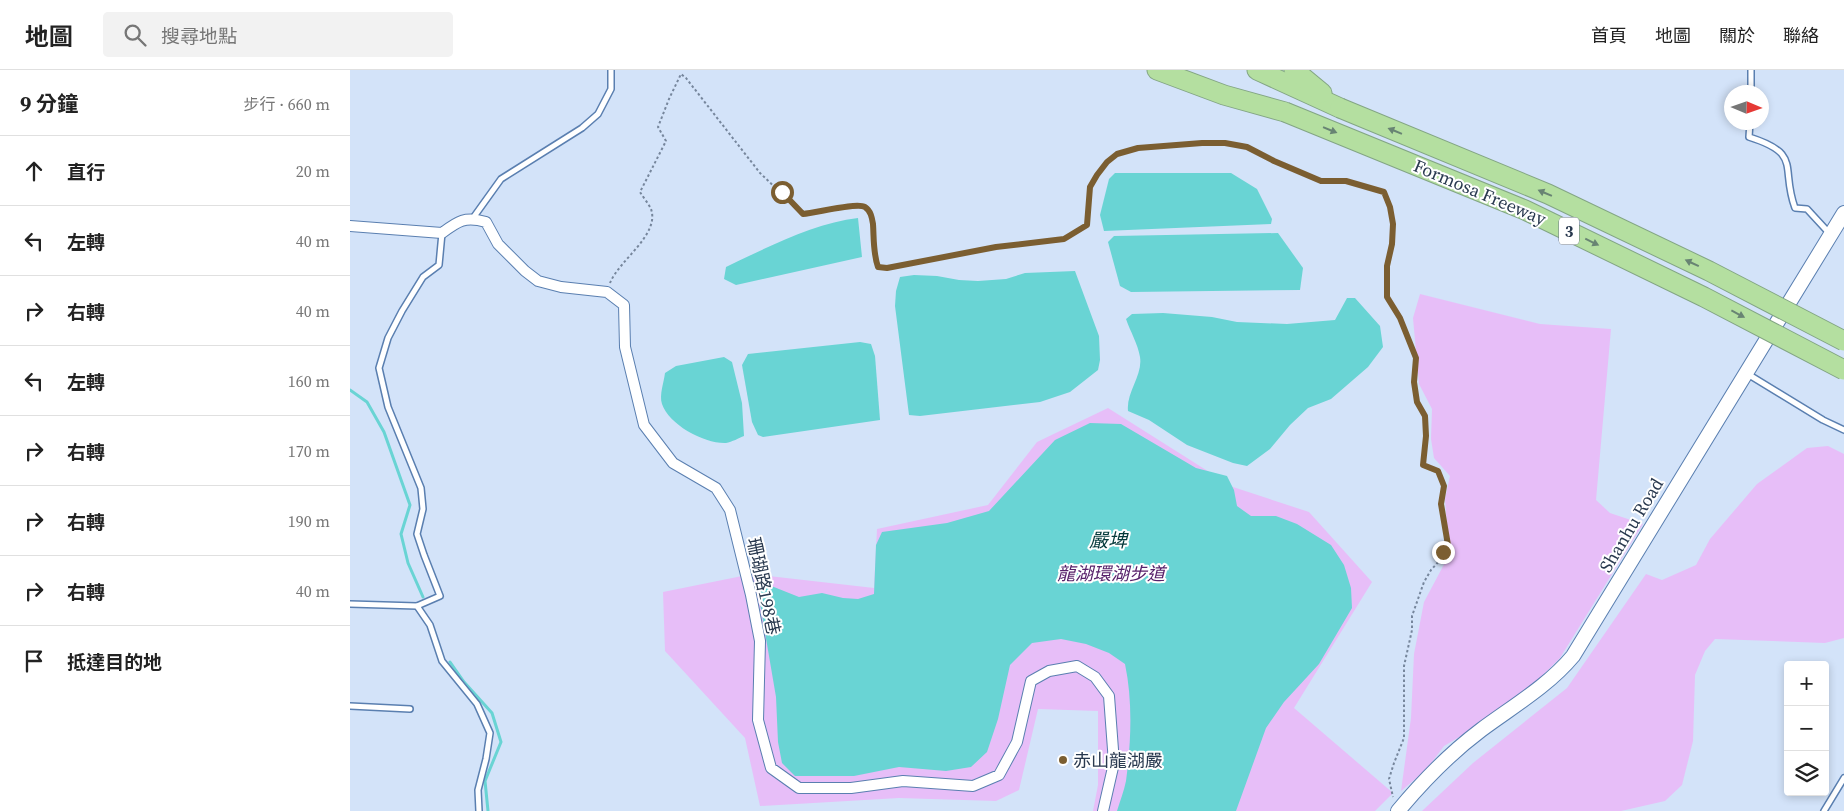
<!DOCTYPE html>
<html lang="zh-TW">
<meta charset="utf-8">
<style>
body{margin:0;font-family:"Source Serif 4","Noto Sans TC",serif;background:#f2f2f2;color:#222}
.controls{position:absolute;right:15px;bottom:15px;display:grid;overflow:hidden;border-radius:5px;box-shadow:0 2px 8px #0003}
.controls button{width:45px;height:45px;display:grid;place-items:center;padding:0;border:0;border-bottom:1px solid #e0e0e0;background:#fff;color:#222;font:25px sans-serif}
.compass{position:absolute;left:1374px;top:15px;width:45px;height:45px;border-radius:50%;background:#fff;box-shadow:0 2px 8px #0003;rotate:92deg}
.stop{position:absolute;width:15px;height:15px;margin:-11px;border:4px solid #7b5e31;border-radius:50%;background:#fff}
.stop.end{background:#7b5e31;border-color:#fff;box-shadow:0 1px 5px #0008}
.list{margin:0;padding:0;list-style:none}
h2{display:flex;justify-content:space-between;align-items:center;height:65px;margin:0;padding:0 20px;font-size:21px}
h2 small{font-size:16px;font-weight:400;color:#767676}
.list li{display:grid;grid-template-columns:32px 1fr auto;gap:15px;align-items:center;box-sizing:border-box;height:70px;padding:0 20px;border-top:1px solid #e0e0e0}
.list b{display:block;font-size:19px;white-space:nowrap}
.list em{font-size:16px;font-style:normal;color:#767676}
.icon{flex:none;width:28px;height:28px;fill:none;stroke:currentColor;stroke-width:2;stroke-linecap:round;stroke-linejoin:round}
.map{position:relative;flex:none;width:1494px;height:741px;overflow:hidden}
header{display:flex;align-items:center;gap:30px;box-sizing:border-box;height:70px;padding:0 25px;background:#fff;border-bottom:1px solid #e0e0e0}
header strong{font-size:24px}
nav{display:flex;gap:28px;margin-inline-start:auto;font-size:18px}
.search{width:350px;height:45px;background:#f2f2f2;display:flex;align-items:center;gap:12px;box-sizing:border-box;padding:0 18px;border-radius:5px;color:#767676;font-size:19px}
main{display:flex}
aside{flex:1;background:#fff}
.map>svg:first-child{display:block}
</style>
<header>
<strong>地圖</strong>
<div class="search"><svg class="icon" aria-label="search" viewBox="0 0 24 24"><circle cx="10" cy="10" r="6"/><path d="M15 15l6 6"/></svg>搜尋地點</div>
<nav><a>首頁</a><a>地圖</a><a>關於</a><a>聯絡</a></nav>
</header>
<main>
<aside>
<h2>9 分鐘<small>步行 · 660 m</small></h2>
<ul class="list">
<li><svg class="icon" aria-label="ahead" viewBox="0 0 24 24"><path d="M12 20V5M6 11l6-6 6 6"/></svg><div><b>直行</b></div><em>20 m</em></li>
<li><svg class="icon" aria-label="left" viewBox="0 0 24 24"><path d="M17 20v-9H6M10 6l-5 5 5 5"/></svg><div><b>左轉</b></div><em>40 m</em></li>
<li><svg class="icon" aria-label="right" viewBox="0 0 24 24"><path d="M7 20v-9h11M14 6l5 5-5 5"/></svg><div><b>右轉</b></div><em>40 m</em></li>
<li><svg class="icon" aria-label="left" viewBox="0 0 24 24"><path d="M17 20v-9H6M10 6l-5 5 5 5"/></svg><div><b>左轉</b></div><em>160 m</em></li>
<li><svg class="icon" aria-label="right" viewBox="0 0 24 24"><path d="M7 20v-9h11M14 6l5 5-5 5"/></svg><div><b>右轉</b></div><em>170 m</em></li>
<li><svg class="icon" aria-label="right" viewBox="0 0 24 24"><path d="M7 20v-9h11M14 6l5 5-5 5"/></svg><div><b>右轉</b></div><em>190 m</em></li>
<li><svg class="icon" aria-label="right" viewBox="0 0 24 24"><path d="M7 20v-9h11M14 6l5 5-5 5"/></svg><div><b>右轉</b></div><em>40 m</em></li>
<li><svg class="icon" aria-label="arrive" viewBox="0 0 24 24"><path d="M6 21V4h12l-3 4 3 4H6"/></svg><div><b>抵達目的地</b></div></li>
</ul>
</aside>
<div class="map">
<svg width="1494" height="741" viewBox="0 0 1494 741">
<rect width="100%" height="100%" fill="#d3e3f9"/>
<g fill="#e7bef8">
<polygon points="1070,224 1190,254 1261,259 1246,430 1260,443 1293,454 1210,588 1182,616 1128,656 1094,676 1076,700 1051,721 1061,648 1064,584 1074,532 1099,485 1095,429 1100,406 1084,388 1081,369 1082,339 1069,314 1063,248"/>
<polygon points="758,338 883,417 959,442 1022,512 944,638 1043,723 1025,741 743,741 748,715 748,641 688,639 669,720 646,731 549,728 410,736 395,668 315,581 313,522 402,504 524,518 527,459 638,435 687,372"/>
<polygon points="1478,376 1494,384 1494,568 1475,573 1365,569 1355,581 1345,605 1343,671 1332,715 1315,731 1271,741 1072,741 1123,693 1217,618 1296,504 1312,510 1346,495 1360,469 1407,414 1457,378"/>
</g>
<g fill="#69d4d4">
<polygon points="765,103 881,103 907,119 922,149 921,154 754,161 750,145 759,109"/>
<path d="M 508,148 L 512,187 L 386,215 L 374,209 L 376,197 C 416,178 464,153 508,148 Z"/>
<polygon points="928,163 953,198 950,220 781,222 770,216 758,172 764,166"/>
<polygon points="725,201 749,266 750,290 748,300 720,322 690,332 570,346 559,345 545,236 546,221 550,207 564,205 587,206 609,210 628,211 656,209 675,203"/>
<path d="M 997,228 L 1005,228 L 1030,256 L 1033,277 L 1018,297 L 981,329 L 958,338 L 940,355 L 920,379 L 897,396 L 883,393 L 837,375 L 799,350 L 778,341 C 776,322 793,305 790,287 C 788,274 780,261 776,249 L 782,244 L 813,243 L 862,247 L 887,252 L 937,254 L 985,250 Z"/>
<polygon points="510,272 521,274 525,286 530,350 413,367 408,365 402,352 392,295 398,284"/>
<path d="M 374,287 L 382,292 L 392,333 L 394,366 C 389,368 382,372 376,373 C 355,374 319,355 312,334 C 309,325 314,312 315,303 L 326,296 Z"/>
<path d="M 740,353 L 771,354 L 846,398 L 877,406 L 884,420 L 887,436 L 901,446 L 926,446 L 947,454 L 981,475 L 994,495 L 1001,518 L 1002,538 L 969,594 L 934,632 L 916,658 L 886,741 L 767,741 C 770,731 774,721 776,711 C 781,673 783,632 775,594 L 759,583 L 736,574 L 711,569 L 682,573 L 660,595 L 648,649 L 637,682 L 621,697 L 596,701 L 549,697 L 504,706 L 445,706 L 432,693 L 428,672 L 426,627 L 406,510 L 449,527 L 472,523 L 493,528 L 508,529 L 524,524 L 526,475 L 532,462 L 597,453 L 639,441 L 705,370 Z"/>
</g>
<g fill="none" stroke-linecap="round" stroke-linejoin="round">
<g stroke="#69d4d4" stroke-width="3">
<polyline points="0,320 17,332 34,362 60,435 51,464 58,493 73,527"/>
<polyline points="100,592 114,612 142,643 151,672 135,711 138,741"/>
</g>
<g stroke="#5a7fb0" stroke-width="8">
<g id="service">
<polyline points="1401,22 1401,0"/>
<path d="M 1400,52 L 1399,67 C 1453,84 1430,97 1445,138 L 1457,139 L 1480,164"/>
<polyline points="123,148 151,109 232,58 248,44 261,19 261,0"/>
<polyline points="1396,303 1473,350 1494,360"/>
<polyline points="0,534 67,536 80,555 92,591 127,634 140,663 136,689 128,720 129,741"/>
<polyline points="67,536 90,526 74,485 67,464 73,439 71,418 38,337 29,298 38,268 52,241 73,207 89,195 92,163"/>
<polyline points="0,636 60,639"/>
<polyline points="1474,741 1494,708"/>
</g>
</g>
<g stroke="#5a7fb0" stroke-width="12">
<path id="minor" d="M 0,156 L 92,163 C 108,151 115,146 136,152 L 148,174 L 175,201 L 188,211 L 211,217 L 257,222 L 274,235 L 275,277 L 294,355 L 323,393 L 366,418 L 380,440 L 401,525 L 410,571 L 408,650 L 421,698 L 449,718 L 501,718 L 553,711 L 623,716 L 649,705 L 667,672 L 681,611 L 699,601 L 727,596 L 745,607 L 759,626 L 764,693 L 753,741"/>
</g>
<g stroke="#5a7fb0" stroke-width="16">
<path id="tertiary" d="M 1048,741 C 1073,711 1099,684 1131,660 C 1162,637 1198,616 1223,586 L 1494,143"/>
</g>
<g stroke="#83a584" stroke-width="21">
<g id="motorway">
<polyline points="807,0 874,25 935,42"/>
<polyline points="907,0 990,38"/>
<polyline points="944,0 972,23"/>
</g>
</g>
<path stroke="#76869c" stroke-width="2" stroke-dasharray="2.5 2.5" stroke-linecap="butt" d="M 260,213 C 269,190 310,165 301,139 C 298,133 293,127 290,122 L 316,71 L 308,57 L 319,29 L 331,4 L 336,8 L 410,103 L 453,144 C 466,143 506,132 515,137 C 521,141 522,148 523,154 C 524,169 523,183 528,197 L 551,196 L 646,177 L 714,169 L 737,155 L 740,117 L 747,105 L 757,92 L 767,84 L 788,78 L 852,73 L 875,73 L 897,77 L 925,91 L 971,111 L 996,111 L 1034,123 L 1040,137 L 1043,154 L 1042,174 L 1037,196 L 1037,227 L 1050,248 L 1065,288 L 1064,311 L 1067,332 L 1075,347 L 1076,366 L 1073,395 L 1088,401 L 1094,416 L 1091,434 L 1098,475 L 1090,490 L 1081,500 L 1074,512 L 1062,546 L 1062,560 L 1054,596 L 1054,668 L 1044,693 L 1039,709 L 1043,727"/>
<use href="#service" stroke="#fff" stroke-width="5"/>
<use href="#minor" stroke="#fff" stroke-width="10"/>
<use href="#tertiary" stroke="#fff" stroke-width="14"/>
<use href="#motorway" stroke="#b4dfa0" stroke-width="19"/>
<g stroke="#83a584" stroke-width="21" stroke-linecap="butt">
<g id="motorway-bridge">
<polyline points="990,38 1198,124 1359,201 1494,271"/>
<polyline points="935,42 1175,140 1354,227 1494,300"/>
</g>
</g>
<use href="#motorway-bridge" stroke="#b4dfa0" stroke-width="19"/>
</g>
<defs><path id="oneway-solid" d="M-6-.8H1V-3.2L6.5 0L1 3.2V.8H-6Z" transform="scale(1.25)"/></defs>
<g fill="#688473">
<use href="#oneway-solid" transform="translate(980 60) rotate(22)"/>
<use href="#oneway-solid" transform="translate(1045 61) rotate(-158)"/>
<use href="#oneway-solid" transform="translate(1195 123) rotate(-157)"/>
<use href="#oneway-solid" transform="translate(1242 172) rotate(26)"/>
<use href="#oneway-solid" transform="translate(1342 193) rotate(-155)"/>
<use href="#oneway-solid" transform="translate(1388 244) rotate(28)"/>
</g>
<g fill="none" stroke-linecap="round" stroke-linejoin="round">
<path stroke="#7b5e31" stroke-width="6" d="M 432,122 L 453,144 C 466,143 507,132 515,137 C 521,141 522,148 523,154 C 524,169 523,183 528,197 L 537,198 L 646,177 L 714,169 L 737,155 L 740,117 L 747,105 L 757,92 L 767,84 L 788,78 L 852,73 L 875,73 L 897,77 L 924,91 L 971,111 L 996,111 L 1034,122 L 1040,137 L 1043,154 L 1042,174 L 1037,196 L 1037,227 L 1050,248 L 1066,288 L 1064,312 L 1067,332 L 1075,346 L 1076,366 L 1073,395 L 1088,401 L 1094,416 L 1091,434 L 1098,475 L 1093,482"/>
</g>
<circle fill="#7b5e31" stroke="#fff" stroke-width="2" cx="713" cy="690" r="5"/>
<g text-anchor="middle" dominant-baseline="central" stroke-width="4" stroke-linejoin="round" paint-order="stroke">
<rect fill="#fff" stroke="#697484" stroke-width="1" x="1209" y="147.5" width="20" height="27" rx="4"/>
<g font-size="16" font-weight="bold" fill="#29394f">
<text x="1219" y="161">3</text>
</g>
<g font-size="18" fill="#29394f" stroke="#fff">
<text transform="translate(1130 122) rotate(23)">Formosa Freeway</text>
<text transform="translate(1281 455) rotate(-59)">Shanhu Road</text>
<text transform="translate(414 516) rotate(78)">珊瑚路198巷</text>
</g>
<g font-size="18" font-style="italic" fill="#57216a" stroke="#fff">
<text x="761" y="503">龍湖環湖步道</text>
</g>
<g font-size="18" fill="#29394f" stroke="#fff" text-anchor="start">
<text x="723" y="690">赤山龍湖嚴</text>
</g>
<g font-size="19" font-style="italic" fill="#04393a" stroke="#fff">
<text x="758" y="470">嚴埤</text>
</g>
</g>
</svg>
<div class="controls">
<button>+</button>
<button>−</button>
<button><svg class="icon" aria-label="layers" viewBox="0 0 24 24"><path d="M12 4l9 5-9 5-9-5zM3 14l9 5 9-5"/></svg></button>
</div>
<svg class="compass" viewBox="-18 -18 36 36"><path d="M0-13l5 13h-10z" fill="#e53935"/><path d="M0 13l5-13h-10z" fill="#767676"/></svg>
<div class="stop" style="left:432px;top:122px"></div>
<div class="stop end" style="left:1093px;top:482px"></div>
</div>
</main>
